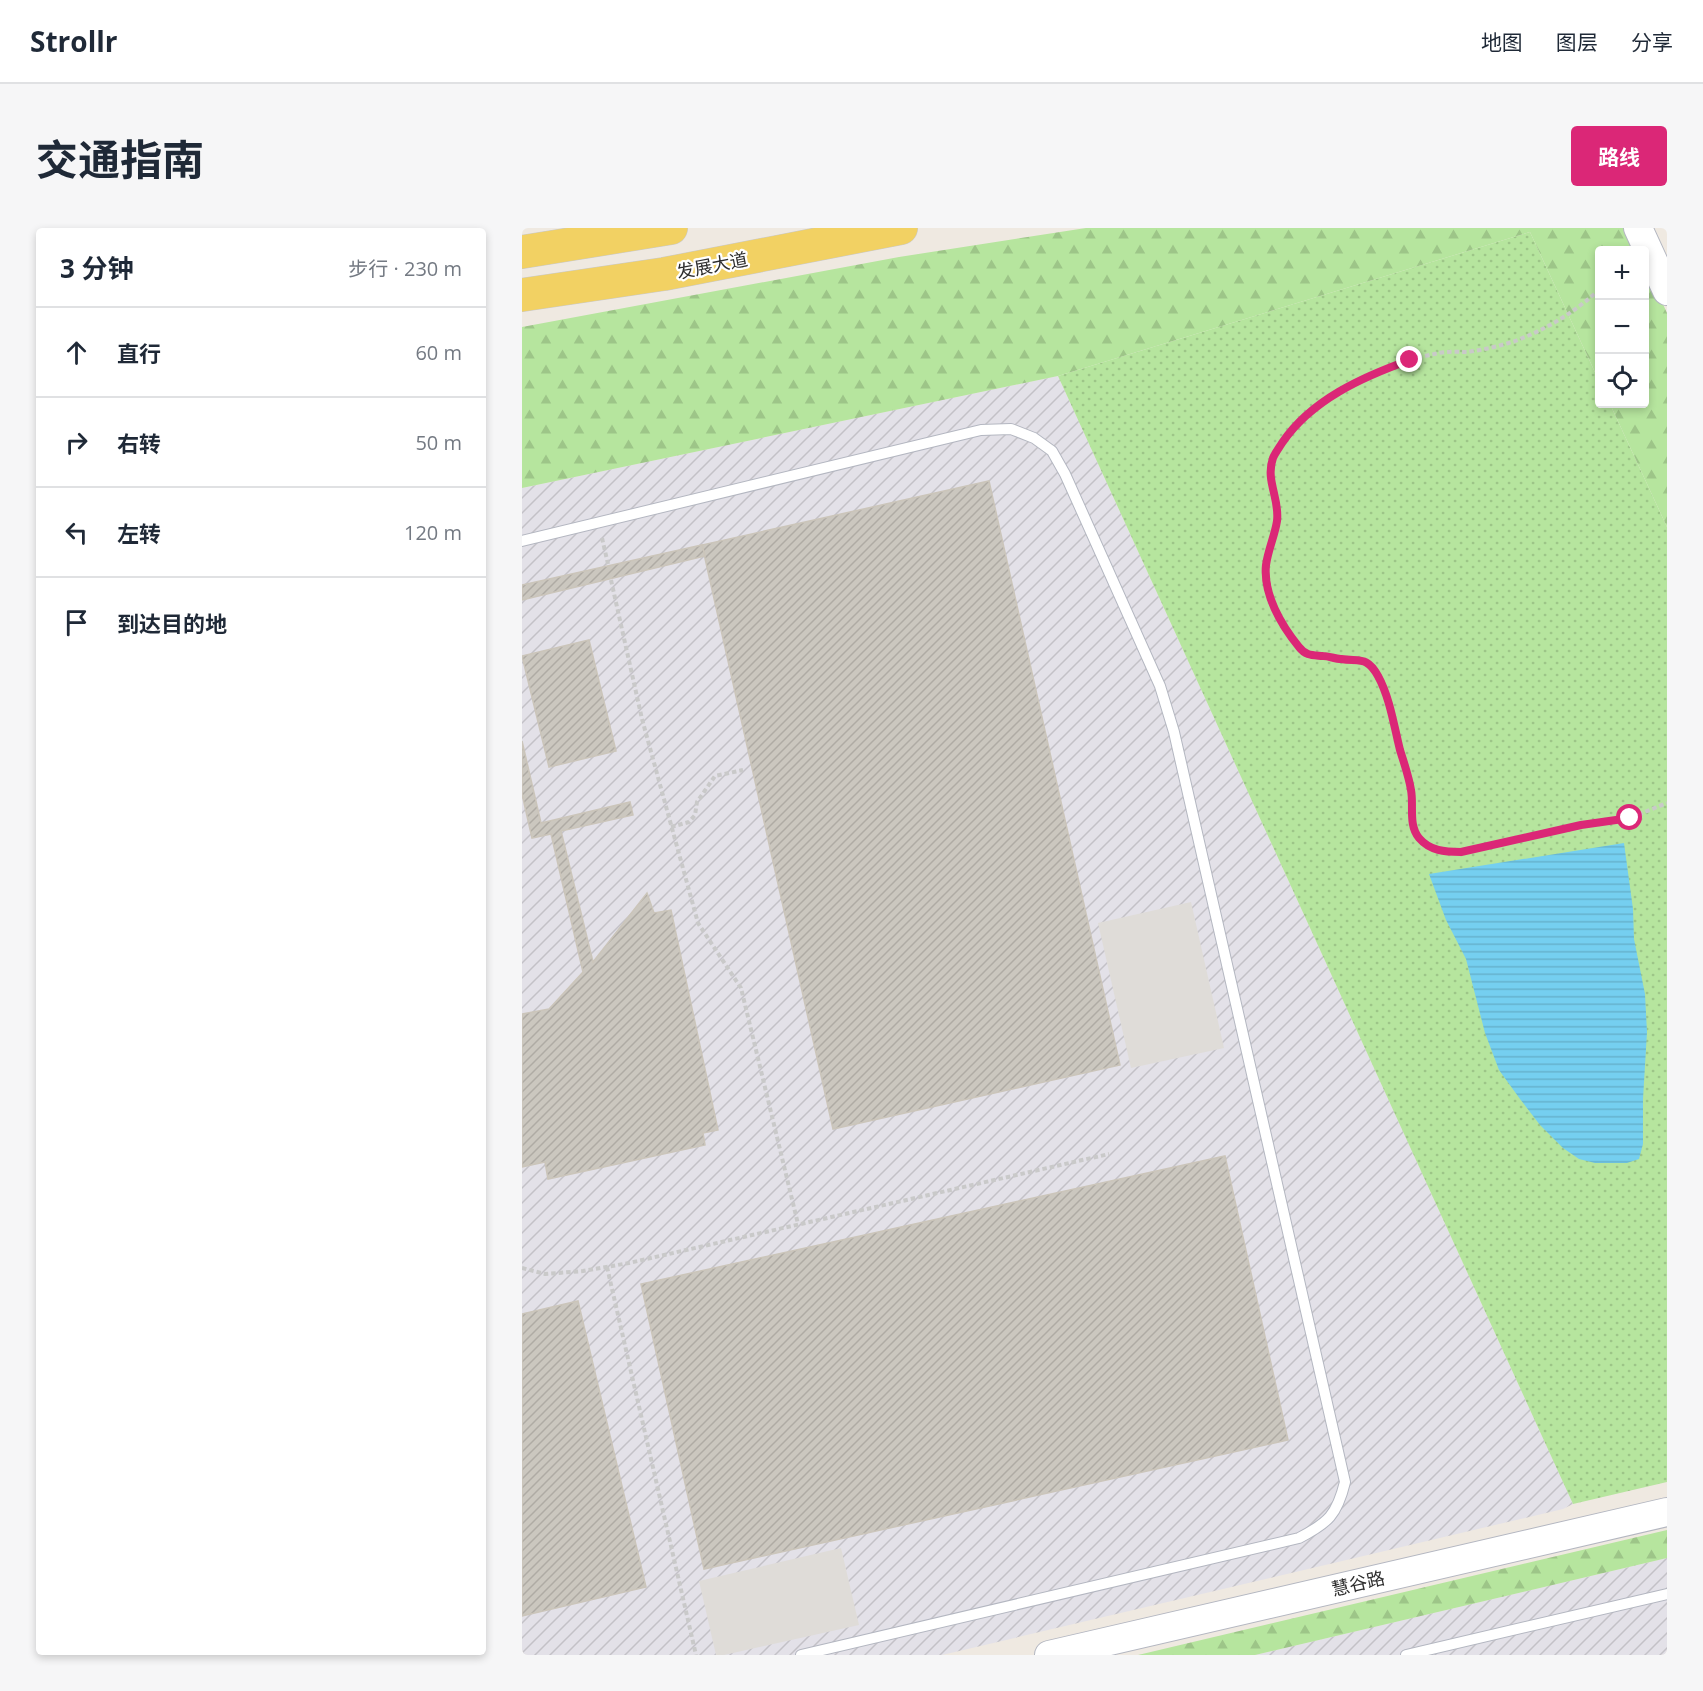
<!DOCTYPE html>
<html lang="zh">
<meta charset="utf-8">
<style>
body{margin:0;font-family:"Open Sans","Noto Sans SC",sans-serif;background:#f6f6f7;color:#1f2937}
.controls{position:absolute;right:18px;top:18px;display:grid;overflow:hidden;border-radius:6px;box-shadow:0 3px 9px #0003}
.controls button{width:54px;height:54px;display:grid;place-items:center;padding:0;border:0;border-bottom:2px solid #e0e1e3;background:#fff;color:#1f2937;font:30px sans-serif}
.stop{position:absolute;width:18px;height:18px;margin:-14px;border:4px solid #db2777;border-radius:50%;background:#fff}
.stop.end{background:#db2777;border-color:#fff;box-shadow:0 2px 6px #0008}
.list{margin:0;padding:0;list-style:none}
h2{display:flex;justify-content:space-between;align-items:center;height:78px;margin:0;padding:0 24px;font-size:26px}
h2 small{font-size:20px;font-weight:400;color:#747a83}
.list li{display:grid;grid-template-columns:39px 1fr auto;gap:18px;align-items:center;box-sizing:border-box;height:90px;padding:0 24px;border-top:2px solid #e0e1e3}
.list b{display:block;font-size:22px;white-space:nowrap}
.list em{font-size:20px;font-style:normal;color:#747a83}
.icon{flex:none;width:33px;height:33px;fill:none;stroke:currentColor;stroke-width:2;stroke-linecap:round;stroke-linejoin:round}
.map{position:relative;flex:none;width:1145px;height:1427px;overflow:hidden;border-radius:6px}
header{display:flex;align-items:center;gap:36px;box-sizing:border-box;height:84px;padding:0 30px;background:#fff;border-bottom:2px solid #e0e1e3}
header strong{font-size:28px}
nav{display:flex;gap:33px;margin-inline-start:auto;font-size:21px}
.intro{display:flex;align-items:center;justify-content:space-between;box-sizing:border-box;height:144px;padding:0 36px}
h1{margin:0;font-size:42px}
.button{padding:15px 27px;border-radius:6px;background:#db2777;color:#fff;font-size:21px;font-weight:700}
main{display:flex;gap:36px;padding:0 36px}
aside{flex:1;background:#fff;border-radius:6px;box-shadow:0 3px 9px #0003}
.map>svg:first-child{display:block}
</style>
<header>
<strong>Strollr</strong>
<nav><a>地图</a><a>图层</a><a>分享</a></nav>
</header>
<div class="intro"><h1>交通指南</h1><a class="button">路线</a></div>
<main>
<aside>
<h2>3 分钟<small>步行 · 230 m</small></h2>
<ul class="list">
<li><svg class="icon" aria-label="ahead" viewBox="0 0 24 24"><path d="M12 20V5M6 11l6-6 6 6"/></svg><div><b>直行</b></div><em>60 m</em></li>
<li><svg class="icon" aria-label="right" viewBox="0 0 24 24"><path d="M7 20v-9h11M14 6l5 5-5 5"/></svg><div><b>右转</b></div><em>50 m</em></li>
<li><svg class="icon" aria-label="left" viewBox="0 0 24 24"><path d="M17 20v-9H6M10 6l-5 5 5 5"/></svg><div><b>左转</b></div><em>120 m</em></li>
<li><svg class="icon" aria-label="arrive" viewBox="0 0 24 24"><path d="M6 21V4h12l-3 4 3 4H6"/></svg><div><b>到达目的地</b></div></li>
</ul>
</aside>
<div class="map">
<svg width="1145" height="1427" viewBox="0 0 1145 1427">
<defs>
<pattern id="industrial-furrows" width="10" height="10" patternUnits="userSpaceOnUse" patternTransform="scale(1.5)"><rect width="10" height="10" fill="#e3e1e8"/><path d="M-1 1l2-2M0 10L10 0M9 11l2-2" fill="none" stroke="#c3c1c7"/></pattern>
<pattern id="green-dots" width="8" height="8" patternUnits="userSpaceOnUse" patternTransform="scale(1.5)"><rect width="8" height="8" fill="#b6e59e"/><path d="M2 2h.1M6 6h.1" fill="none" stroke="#9dc588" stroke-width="1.8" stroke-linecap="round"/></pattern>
<pattern id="forest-firs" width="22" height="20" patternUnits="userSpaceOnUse" patternTransform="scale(1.5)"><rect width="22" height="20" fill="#b6e59e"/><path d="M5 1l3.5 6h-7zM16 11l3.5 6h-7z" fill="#9dc588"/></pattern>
<pattern id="water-rules" width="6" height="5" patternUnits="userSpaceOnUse" patternTransform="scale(1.5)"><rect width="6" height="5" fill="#75cff0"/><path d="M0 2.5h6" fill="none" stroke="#66b2ce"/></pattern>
<pattern id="building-hatch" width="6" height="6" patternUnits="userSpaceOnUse" patternTransform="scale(1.5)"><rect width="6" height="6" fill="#cbc7bf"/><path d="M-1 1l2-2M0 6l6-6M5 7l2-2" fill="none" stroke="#afaba4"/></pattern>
</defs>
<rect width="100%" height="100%" fill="#efe9e1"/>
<g fill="url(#industrial-furrows)">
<polygon points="536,148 1051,1276 1041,1281 420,1427 0,1427 0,260"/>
<polygon points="1145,1330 1145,1427 733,1427"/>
</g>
<polygon fill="url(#green-dots)" points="1008,4 1077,153 1078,176 1088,176 1145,299 1145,1254 1051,1276 536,148"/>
<g fill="url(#forest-firs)">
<polygon points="564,0 1105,0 1116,22 1078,22 1077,153 1008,4 536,148 0,260 0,99 377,29"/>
<polygon points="1123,37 1145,85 1145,299 1088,176 1122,176"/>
<polygon points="1145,1302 1145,1330 733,1427 616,1427"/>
</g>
<g fill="#dfdcd8">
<polygon points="669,674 702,820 609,840 576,695"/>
<polygon points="319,1320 337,1397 202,1427 194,1427 177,1353"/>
</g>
<polygon fill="url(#water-rules)" points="1102,615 1111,681 1112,711 1123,766 1125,804 1121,871 1121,916 1117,931 1105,935 1073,935 1057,931 1041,920 1018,897 998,871 977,842 963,805 944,731 924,692 907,646"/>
<g fill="url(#building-hatch)" stroke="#cbc5ba" stroke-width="1.5">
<polygon points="467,253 598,837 311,901 180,317"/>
<polygon points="180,317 183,328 0,372 0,357"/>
<polygon points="67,412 94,523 27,539 0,428"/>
<polygon points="0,513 19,595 108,574 111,587 39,603 71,734 125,665 132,685 149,682 196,902 181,905 183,917 26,951 23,934 0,939 0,786 27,781 61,744 29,606 10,610 0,566"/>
<polygon points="703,928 766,1212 182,1341 119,1056"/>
<polygon points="56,1073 124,1359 0,1388 0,1086"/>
</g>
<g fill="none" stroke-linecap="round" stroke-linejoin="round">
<g stroke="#b4b7c1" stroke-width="12">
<g id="lane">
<path d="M 0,313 L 459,202 L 489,201 L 512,210 L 530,223 L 543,246 L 638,458 L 652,504 L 823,1254 C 815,1287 806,1295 777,1310 L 279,1427"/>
<polyline points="884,1427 1145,1366"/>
</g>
</g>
<g stroke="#b4b7c1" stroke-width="30">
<g id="secondary">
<polyline points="1116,0 1145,63"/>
<polyline points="527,1427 1145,1284"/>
</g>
</g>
<g stroke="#c9c9c9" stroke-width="34">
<g id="primary">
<polyline points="0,24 149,0"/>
<polyline points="0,67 142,46 379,0"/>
</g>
</g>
<g stroke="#c9c9c9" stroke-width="4" stroke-dasharray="4.5 3" stroke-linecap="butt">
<path d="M 1078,61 C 1053,84 1025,101 993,113 C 978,118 961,122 945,124 C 936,124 926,123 917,125 C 860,136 793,165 760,216 C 757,220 752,226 751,231 C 745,251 756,269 755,289 C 755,313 739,335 745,360 C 748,374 772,419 784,426 C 786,427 814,431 819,431 C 828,432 837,429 846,435 C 860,445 864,467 868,483 C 874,508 886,537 889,562 C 890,569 889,577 889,585 C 892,616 910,624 939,624 L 1059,597 L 1108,590 L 1145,575"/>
<polyline points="80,310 86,336"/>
<polyline points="89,352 120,491 176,695 219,760 276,996"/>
<polyline points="149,599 167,594 173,587 175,574 193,548 221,542"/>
<polyline points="85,1039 174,1427"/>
<polyline points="0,1040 23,1046 61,1043 107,1035 587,926"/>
</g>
<use href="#lane" stroke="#fff" stroke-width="10"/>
<use href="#secondary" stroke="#fff" stroke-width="28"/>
<use href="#primary" stroke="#f2d163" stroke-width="33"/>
</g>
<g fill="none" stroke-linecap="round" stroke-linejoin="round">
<path stroke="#db2777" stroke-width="8" d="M 888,132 C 840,149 789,172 760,215 C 757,220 753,225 751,230 C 743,252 758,271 755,293 C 753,307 746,322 744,337 C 741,366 759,397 777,419 C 784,428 790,427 801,428 C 807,428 813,431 819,431 C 838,434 845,428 856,448 C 868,470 872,498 878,522 C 882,535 887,549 889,562 C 892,577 886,597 897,610 C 908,623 923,624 939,624 L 1059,597 L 1108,590"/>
</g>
<g text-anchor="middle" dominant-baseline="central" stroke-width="4.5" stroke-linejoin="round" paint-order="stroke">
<g font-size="18" fill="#2e2e2e" stroke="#fff">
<text transform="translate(190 37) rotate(-11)">发展大道</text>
<text transform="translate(836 1355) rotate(-13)">慧谷路</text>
</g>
</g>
</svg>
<div class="controls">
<button>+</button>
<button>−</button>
<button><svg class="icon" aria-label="locate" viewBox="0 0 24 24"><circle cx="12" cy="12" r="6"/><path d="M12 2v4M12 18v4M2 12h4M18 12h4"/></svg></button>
</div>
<div class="stop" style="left:1108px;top:590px"></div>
<div class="stop end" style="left:888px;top:132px"></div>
</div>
</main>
